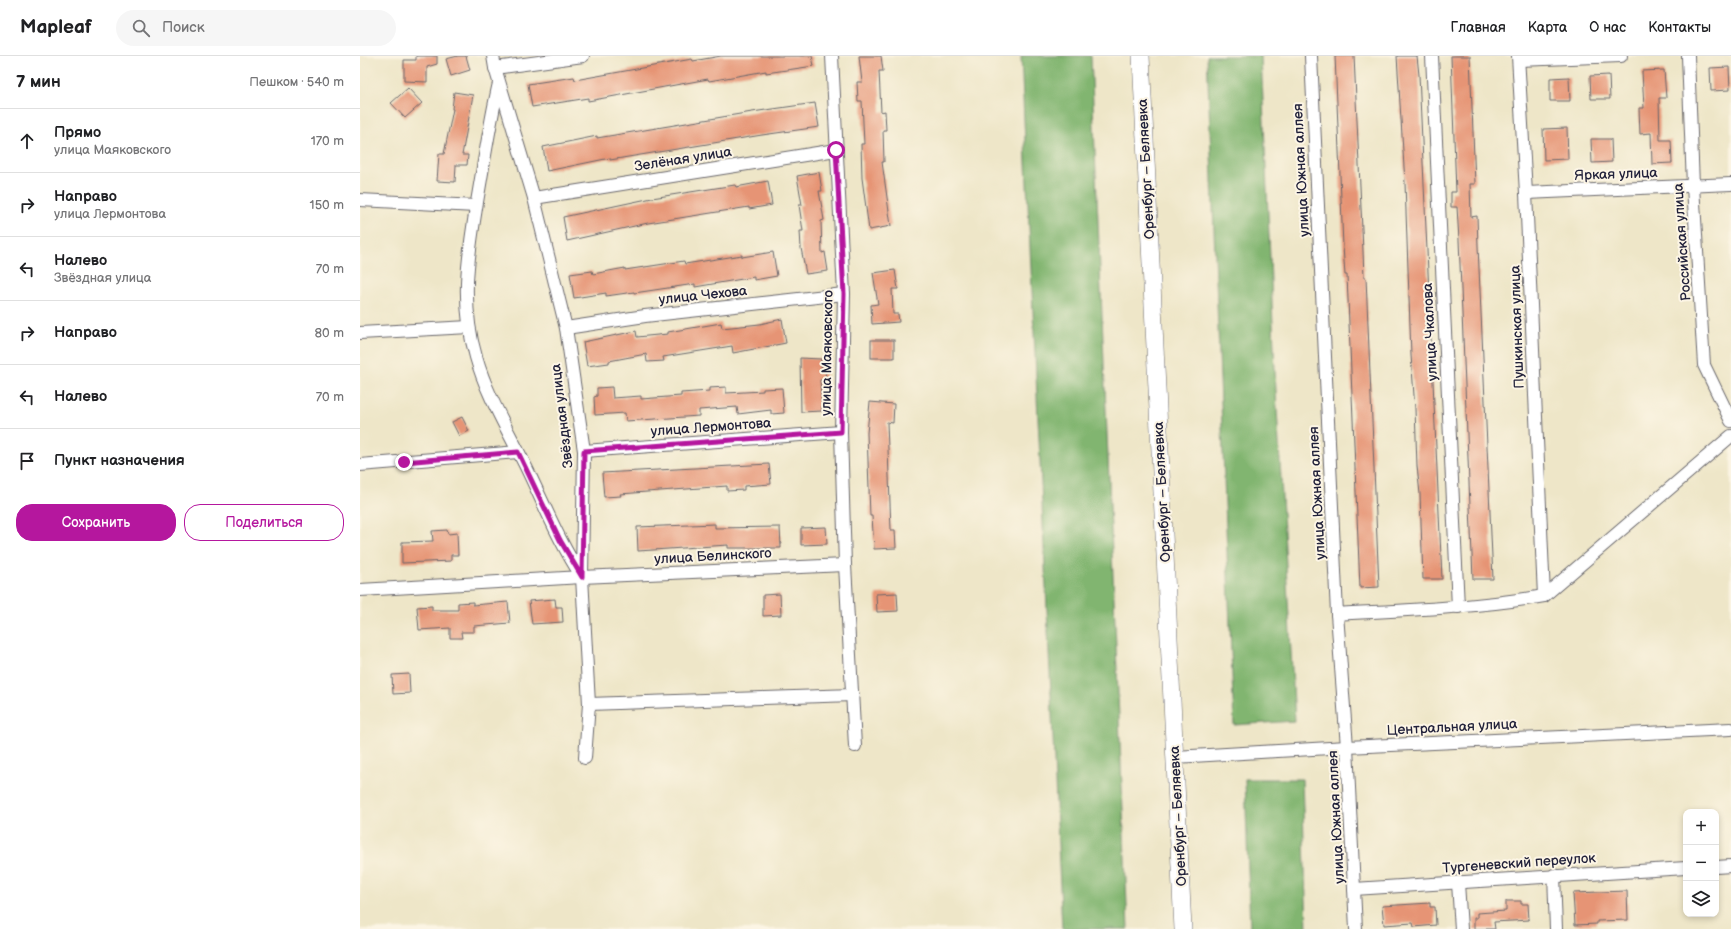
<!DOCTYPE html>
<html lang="ru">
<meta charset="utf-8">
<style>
body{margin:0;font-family:"Balsamiq Sans",sans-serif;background:#f6f6f6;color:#202124}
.controls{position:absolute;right:12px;bottom:12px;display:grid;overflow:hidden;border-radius:8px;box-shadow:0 2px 6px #0003}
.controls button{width:36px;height:36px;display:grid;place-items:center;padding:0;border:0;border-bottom:1px solid #e0e0e0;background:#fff;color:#202124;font:20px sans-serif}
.stop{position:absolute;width:12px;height:12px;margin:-9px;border:3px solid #b5179e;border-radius:50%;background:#fff}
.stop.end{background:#b5179e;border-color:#fff;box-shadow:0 1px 4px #0008}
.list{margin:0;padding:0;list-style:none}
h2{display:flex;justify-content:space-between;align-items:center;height:52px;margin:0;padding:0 16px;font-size:17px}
h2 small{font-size:13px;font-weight:400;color:#757577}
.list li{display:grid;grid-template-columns:26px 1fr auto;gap:12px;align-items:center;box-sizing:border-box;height:64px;padding:0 16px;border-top:1px solid #e0e0e0}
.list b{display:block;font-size:15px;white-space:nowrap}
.list p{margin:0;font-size:13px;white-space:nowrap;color:#757577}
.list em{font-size:13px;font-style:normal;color:#757577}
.actions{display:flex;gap:8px;padding:12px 16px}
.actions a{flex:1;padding:9px 0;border:1px solid #b5179e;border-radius:16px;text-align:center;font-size:14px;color:#b5179e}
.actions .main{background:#b5179e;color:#fff}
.icon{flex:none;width:22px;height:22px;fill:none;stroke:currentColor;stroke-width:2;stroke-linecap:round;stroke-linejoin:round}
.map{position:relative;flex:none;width:1371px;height:873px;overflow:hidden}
header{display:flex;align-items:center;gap:24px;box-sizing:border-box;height:56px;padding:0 20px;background:#fff;border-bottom:1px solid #e0e0e0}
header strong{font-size:19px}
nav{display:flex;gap:22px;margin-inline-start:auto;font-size:14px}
.search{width:280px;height:36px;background:#f6f6f6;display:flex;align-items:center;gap:10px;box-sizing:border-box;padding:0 14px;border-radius:22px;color:#757577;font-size:15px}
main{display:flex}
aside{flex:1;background:#fff}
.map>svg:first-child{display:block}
</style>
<header>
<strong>Mapleaf</strong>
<div class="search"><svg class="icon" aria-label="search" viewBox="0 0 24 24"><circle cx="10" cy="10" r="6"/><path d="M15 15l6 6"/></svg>Поиск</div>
<nav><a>Главная</a><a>Карта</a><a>О нас</a><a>Контакты</a></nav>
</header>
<main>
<aside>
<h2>7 мин<small>Пешком · 540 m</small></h2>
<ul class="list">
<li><svg class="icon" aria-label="ahead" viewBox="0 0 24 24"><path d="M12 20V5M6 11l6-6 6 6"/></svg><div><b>Прямо</b><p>улица Маяковского</p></div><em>170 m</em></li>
<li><svg class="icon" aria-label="right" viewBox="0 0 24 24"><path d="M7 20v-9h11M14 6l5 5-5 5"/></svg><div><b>Направо</b><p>улица Лермонтова</p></div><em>150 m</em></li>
<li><svg class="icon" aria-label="left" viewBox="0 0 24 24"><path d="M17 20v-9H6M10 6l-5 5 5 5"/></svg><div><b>Налево</b><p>Звёздная улица</p></div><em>70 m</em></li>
<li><svg class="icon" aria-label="right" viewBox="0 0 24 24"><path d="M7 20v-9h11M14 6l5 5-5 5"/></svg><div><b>Направо</b></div><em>80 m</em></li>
<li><svg class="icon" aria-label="left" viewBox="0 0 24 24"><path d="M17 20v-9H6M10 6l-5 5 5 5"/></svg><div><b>Налево</b></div><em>70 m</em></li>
<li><svg class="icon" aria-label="arrive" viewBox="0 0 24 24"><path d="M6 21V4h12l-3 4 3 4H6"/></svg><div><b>Пункт назначения</b></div></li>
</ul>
<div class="actions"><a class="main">Сохранить</a><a>Поделиться</a></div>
</aside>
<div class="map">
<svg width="1371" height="873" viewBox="0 0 1371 873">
<rect width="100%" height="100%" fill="#fcf5e5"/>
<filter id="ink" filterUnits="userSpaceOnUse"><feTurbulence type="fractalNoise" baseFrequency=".025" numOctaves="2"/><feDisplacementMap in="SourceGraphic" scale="8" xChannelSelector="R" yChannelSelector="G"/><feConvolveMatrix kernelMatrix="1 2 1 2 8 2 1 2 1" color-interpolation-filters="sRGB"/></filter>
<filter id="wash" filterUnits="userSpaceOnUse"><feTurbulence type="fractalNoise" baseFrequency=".012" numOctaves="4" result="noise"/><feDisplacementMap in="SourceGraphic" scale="16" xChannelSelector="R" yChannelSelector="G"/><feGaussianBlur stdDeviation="0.9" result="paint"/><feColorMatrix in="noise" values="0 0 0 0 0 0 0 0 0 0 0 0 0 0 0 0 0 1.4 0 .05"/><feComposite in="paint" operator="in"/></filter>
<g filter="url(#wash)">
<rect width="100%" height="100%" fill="#eee6c8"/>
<g fill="#81b570" stroke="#526c56">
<polygon points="661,0 731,0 768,873 702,873"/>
<polygon points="847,0 901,0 916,336 935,665 874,669"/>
<polygon points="885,723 942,723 947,873 890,873"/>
</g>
<g id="blocks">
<g fill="#e69474">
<polygon points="56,0 77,0 77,8 67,11 67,26 44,25 44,4 56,4"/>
<polygon points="98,0 106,0 110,14 91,20 86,3"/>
<polygon points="361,0 452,0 454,10 406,17 406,15 349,25 348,23 228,45 228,42 172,51 168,28 214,21 215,24 332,3 333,5"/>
<polygon points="499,0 521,0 523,15 519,15 521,56 525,55 526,74 523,74 524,106 522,106 531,170 509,174 502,122 501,88 504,88 502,45 498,45 497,26 502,26"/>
<polygon points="975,0 994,0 1003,195 1004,222 1006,222 1019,531 1000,532 987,219 985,219 983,190"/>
<polygon points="1037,0 1057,0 1059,19 1082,523 1063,523 1060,438 1057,410 1055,353 1051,299 1045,127"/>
<polygon points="1091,0 1110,0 1115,128 1110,128 1111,161 1117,160 1118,190 1133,523 1113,523 1099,184 1097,151 1091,151 1091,136 1096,136"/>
<polygon points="1369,11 1370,34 1351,35 1350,12"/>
<polygon points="1304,14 1306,42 1299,42 1300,84 1311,84 1312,107 1292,108 1291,77 1280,78 1279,52 1284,52 1282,15"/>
<polygon points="1249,19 1250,43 1231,43 1230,20"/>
<polygon points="1209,21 1210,45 1190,45 1190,22"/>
<polygon points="48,32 62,47 45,62 31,47"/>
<polygon points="94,36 113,39 102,99 108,99 107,109 96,109 95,126 77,125 79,98 84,98 93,53 92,53"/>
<polygon points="455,47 459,71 402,79 250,104 250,102 187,115 183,91 237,80 237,82 392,56"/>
<polygon points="1207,72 1208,103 1184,104 1183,73"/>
<polygon points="1231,83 1251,83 1252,106 1232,107"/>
<polygon points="459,116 462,135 459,135 464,164 461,165 462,197 465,196 468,215 446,218 441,192 440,175 443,175 439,149 442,149 437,120"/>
<polygon points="408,125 412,149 389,153 389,151 288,167 207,185 203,161 292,142 375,129 376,131"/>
<polygon points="413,196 417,220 394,224 394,221 335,231 335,228 274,237 274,236 246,240 246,237 214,242 210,218 232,215 233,218 265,212 265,214 324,205 325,208 382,199 382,201"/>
<polygon points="535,214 538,233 532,233 533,258 538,258 539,266 512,268 511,249 518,248 513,217"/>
<polygon points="422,263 426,287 373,297 372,290 303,301 304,305 287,306 286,298 249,305 249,307 227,310 223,286 276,275 277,281 308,278 308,276 361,267 362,272 400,268"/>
<rect x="511" y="284" width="23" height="18"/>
<polygon points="440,302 461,303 461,311 466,311 465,324 460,324 462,355 441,356"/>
<polygon points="252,331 253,342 281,340 281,343 321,340 321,337 349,335 349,332 366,331 366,337 403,335 403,333 422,332 424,357 411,358 411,354 378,358 377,351 339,354 339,360 266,365 265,357 235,359 234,341 237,340 237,332"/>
<polygon points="510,346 534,348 533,367 527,366 531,474 535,474 536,492 514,493 512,460 510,460 507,377"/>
<polygon points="102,361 109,375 99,380 92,366"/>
<polygon points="409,408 411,428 384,430 384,434 367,435 367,430 260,438 261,440 244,441 242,417"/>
<polygon points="355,468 355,472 420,471 421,492 368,492 368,489 278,495 277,471"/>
<polygon points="466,471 467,488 441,489 441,472"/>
<polygon points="87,474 88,478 97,477 98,499 91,499 91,505 42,507 42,486 73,485 72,475"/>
<polygon points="537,537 538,555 517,556 516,538"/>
<polygon points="420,538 421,559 403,560 403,539"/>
<polygon points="195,543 196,551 202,551 203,566 172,568 169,545"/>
<polygon points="113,546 113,549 148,546 150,567 114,570 114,576 101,576 102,582 90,582 90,572 59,574 57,551 72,550 72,554 98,554 98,547"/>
<polygon points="49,618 50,637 33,638 32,619"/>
<polygon points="1267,835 1268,864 1237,865 1237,868 1215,869 1213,837"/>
<polygon points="1146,845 1161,845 1161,848 1168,848 1169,864 1134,866 1135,873 1114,873 1114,862 1117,862 1117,857 1146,855"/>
<polygon points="1070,847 1070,851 1075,851 1076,869 1054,871 1053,867 1024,869 1022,850"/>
</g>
</g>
</g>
<g filter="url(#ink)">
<use href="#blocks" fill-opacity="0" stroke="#69676c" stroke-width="1"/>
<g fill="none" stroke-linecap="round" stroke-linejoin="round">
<g stroke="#69676c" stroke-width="14">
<g id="street">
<polyline points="133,0 135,12 174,142 206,272 224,395 222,521 229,648 225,702"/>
<polyline points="472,0 484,238 481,376 485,509 495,690"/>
<polyline points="951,0 977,558 987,691 996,873"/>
<polyline points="1072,0 1098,551"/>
<polyline points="1158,0 1166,137 1184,540"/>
<polyline points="1328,0 1333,130 1344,309 1371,365"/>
<polyline points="1159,4 1261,0"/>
<polyline points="135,12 223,0"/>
<path d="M 139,27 C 130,66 124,106 117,146 C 108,201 100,246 116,301 C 127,340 148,374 166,411 C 184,448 199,486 222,521"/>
<polyline points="1166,137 1371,128"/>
<polyline points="174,142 476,94"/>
<polyline points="0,144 116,150"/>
<polyline points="206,272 285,260 484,238"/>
<polyline points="0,277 109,271"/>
<polyline points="224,395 481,376"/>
<polyline points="0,409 158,396"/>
<polyline points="0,534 222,521 485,509"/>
<path d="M 977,558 C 1046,554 1116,552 1184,540 L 1371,380"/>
<polyline points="229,648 493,639"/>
<polyline points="815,701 987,691 1371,673"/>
<polyline points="1356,811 1371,810"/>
<polyline points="1194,819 1196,873"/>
<polyline points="1098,827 1101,873"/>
<polyline points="994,833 1326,812"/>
</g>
</g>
<g stroke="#69676c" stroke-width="18">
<polyline id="secondary" points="781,0 823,873"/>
</g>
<use href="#street" stroke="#fff" stroke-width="12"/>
<use href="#secondary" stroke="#fff" stroke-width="17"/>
</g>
</g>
<g fill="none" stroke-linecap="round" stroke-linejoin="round" filter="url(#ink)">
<polyline stroke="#b5179e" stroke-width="5" points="44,406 158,396 200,484 222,521 224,395 481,376 484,238 476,94"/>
</g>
<g text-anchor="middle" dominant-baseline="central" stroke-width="4" stroke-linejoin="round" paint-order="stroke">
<g font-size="14" fill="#22223b" stroke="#fcf5e5">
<text transform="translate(323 103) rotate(-9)">Зелёная улица</text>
<text transform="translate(786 113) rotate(-93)">Оренбург – Беляевка</text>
<text transform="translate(941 114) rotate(-93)">улица Южная аллея</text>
<text transform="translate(1256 118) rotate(-2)">Яркая улица</text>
<text transform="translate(1322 186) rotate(-94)">Российская улица</text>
<text transform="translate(343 239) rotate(-6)">улица Чехова</text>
<text transform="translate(1157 271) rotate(-92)">Пушкинская улица</text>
<text transform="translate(1070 276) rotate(-93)">улица Чкалова</text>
<text transform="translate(467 297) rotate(-89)">улица Маяковского</text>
<text transform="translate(202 360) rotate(-97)">Звёздная улица</text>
<text transform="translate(351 371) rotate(-4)">улица Лермонтова</text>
<text transform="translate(802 436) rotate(-93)">Оренбург – Беляевка</text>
<text transform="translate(957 437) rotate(-93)">улица Южная аллея</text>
<text transform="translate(353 500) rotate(-3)">улица Белинского</text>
<text transform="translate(1092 671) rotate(-3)">Центральная улица</text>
<text transform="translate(818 760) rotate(-93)">Оренбург – Беляевка</text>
<text transform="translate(976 761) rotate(-93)">улица Южная аллея</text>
<text transform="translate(1159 807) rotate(-4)">Тургеневский переулок</text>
</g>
</g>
</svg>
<div class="controls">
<button>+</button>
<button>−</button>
<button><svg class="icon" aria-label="layers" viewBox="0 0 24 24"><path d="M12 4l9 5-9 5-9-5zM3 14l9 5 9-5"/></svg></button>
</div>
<div class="stop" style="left:476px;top:94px"></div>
<div class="stop end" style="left:44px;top:406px"></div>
</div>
</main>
